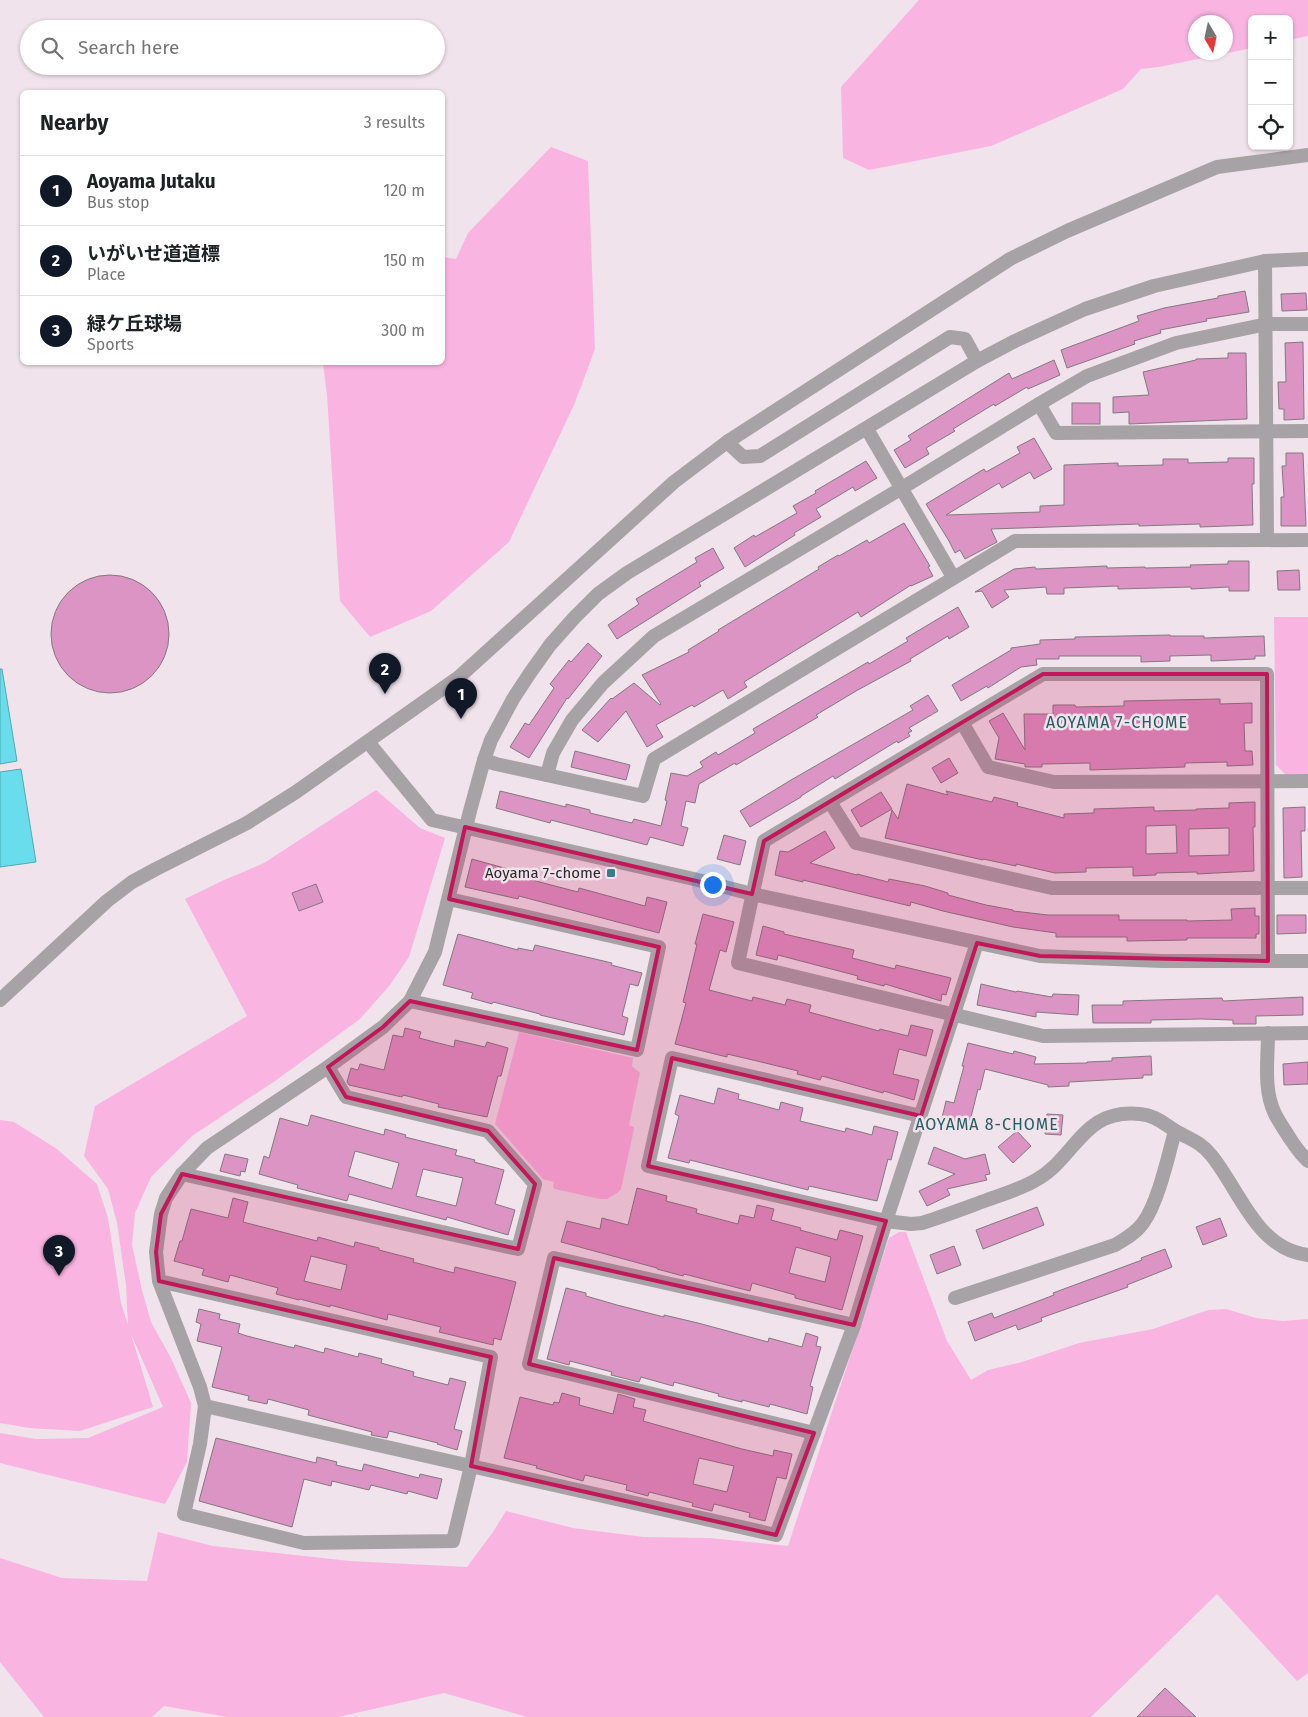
<!DOCTYPE html>
<meta charset="utf-8">
<style>
body{margin:0;font-family:"Fira Sans","Noto Sans JP",sans-serif;background:#f2f2f2;color:#202124}
.controls{position:absolute;right:15px;top:15px;display:grid;overflow:hidden;border-radius:8px;box-shadow:0 1px 4px #0004}
.controls button{width:45px;height:45px;display:grid;place-items:center;padding:0;border:0;border-bottom:1px solid #e0e0e0;background:#fff;color:#202124;font:25px sans-serif}
.compass{position:absolute;left:1188px;top:15px;width:45px;height:45px;border-radius:50%;background:#fff;box-shadow:0 1px 4px #0004;rotate:171deg}
.you{position:absolute;left:712px;top:884px;width:18px;height:18px;margin:-12px;border:4px solid #fff;border-radius:50%;background:#1a73e8;box-shadow:0 0 0 8px #1a73e833}
.badge{display:grid;place-items:center;width:32px;height:32px;border-radius:50%;background:#111827;color:#fff;font-size:16px;font-weight:700}
.pin{position:absolute;translate:-50% -41px;filter:drop-shadow(0 1px 2px #0008)}
.pin::after{content:'';position:absolute;top:26px;width:18px;height:15px;background:inherit;clip-path:polygon(0 0,100% 0,50% 100%)}
.list{margin:0;padding:0;list-style:none}
h2{display:flex;justify-content:space-between;align-items:center;height:65px;margin:0;padding:0 20px;font-size:21px}
h2 small{font-size:16px;font-weight:400;color:#757577}
.list li{display:grid;grid-template-columns:32px 1fr auto;gap:15px;align-items:center;box-sizing:border-box;height:70px;padding:0 20px;border-top:1px solid #e0e0e0}
.list b{display:block;font-size:19px;white-space:nowrap}
.list p{margin:0;font-size:16px;white-space:nowrap;color:#757577}
.list em{font-size:16px;font-style:normal;color:#757577}
.icon{flex:none;width:28px;height:28px;fill:none;stroke:currentColor;stroke-width:2;stroke-linecap:round;stroke-linejoin:round}
.map{position:relative;flex:none;width:1308px;height:1717px;overflow:hidden}
.search{position:absolute;background:#fff;box-shadow:0 1px 4px #0004;left:20px;top:20px;width:425px;height:55px;display:flex;align-items:center;gap:12px;box-sizing:border-box;padding:0 18px;border-radius:28px;color:#757577;font-size:19px}
.panel{position:absolute;background:#fff;box-shadow:0 1px 4px #0004;left:20px;top:90px;width:425px;height:275px;border-radius:8px}
.map>svg:first-child{display:block}
</style>
<div class="map">
<svg width="1308" height="1717" viewBox="0 0 1308 1717">
<rect width="100%" height="100%" fill="#f0e3eb"/>
<g fill="#fab4e2" fill-rule="evenodd">
<path d="M 919,0 L 1308,0 L 1308,36 L 1289,40 L 1289,19 L 1252,19 L 1252,48 L 1159,67 L 1141,69 L 1123,89 L 991,146 L 869,170 L 843,158 L 841,87 ZM 1226,22 L 1226,52 L 1196,52 L 1196,22 Z"/>
<polygon points="551,147 588,161 595,349 574,405 509,542 431,611 370,637 340,601 327,395 323,363 442,362 443,257 456,259 468,233"/>
<polygon points="1274,617 1308,617 1308,774 1285,774 1276,765"/>
<polygon points="376,790 420,828 445,838 409,957 390,985 360,1019 275,1081 192,1136 151,1177 135,1213 132,1245 142,1290 151,1322 171,1358 191,1403 187,1462 165,1504 0,1463 0,1433 36,1439 88,1438 163,1407 131,1334 153,1407 80,1431 29,1428 0,1423 0,1120 14,1122 57,1149 97,1184 108,1218 121,1303 128,1325 126,1285 117,1223 108,1189 84,1156 95,1106 247,1016 185,899 224,880 264,863"/>
<polygon points="519,1032 633,1058 632,1066 640,1073 629,1125 634,1127 634,1129 621,1189 617,1193 607,1199 600,1199 555,1189 553,1187 554,1182 543,1179 495,1124"/>
<polygon points="899,1232 906,1232 947,1341 971,1380 988,1370 1022,1362 1079,1343 1153,1329 1208,1310 1226,1309 1256,1318 1283,1321 1308,1319 1308,1673 1297,1681 1217,1594 1091,1717 527,1717 444,1693 338,1717 228,1717 164,1706 152,1717 44,1717 0,1662 0,1558 62,1578 147,1581 158,1532 213,1546 350,1561 467,1567 493,1532 506,1511 573,1528 644,1537 710,1538 788,1546 889,1238"/>
</g>
<g fill="#69ddeb" stroke="#57a6b1">
<polygon points="0,669 2,669 17,761 0,764"/>
<polygon points="21,769 36,862 0,867 0,772"/>
</g>
<g fill="#dc94c4" stroke="#83787f" fill-rule="evenodd">
<polygon points="1245,291 1249,312 1206,319 1207,321 1160,330 1161,333 1134,341 1135,344 1067,368 1061,350 1139,321 1137,316 1164,308 1218,298 1218,296"/>
<polygon points="1306,293 1307,310 1282,311 1281,294"/>
<polygon points="1303,342 1304,419 1284,420 1284,409 1279,409 1278,382 1286,382 1285,343"/>
<polygon points="1228,353 1246,353 1247,419 1129,424 1129,412 1113,413 1113,397 1149,395 1143,372 1196,360 1196,359 1228,358"/>
<polygon points="1054,360 1060,375 1028,389 1027,387 995,406 994,404 953,429 955,431 926,448 929,454 905,468 894,450 911,440 908,436 1009,373 1012,379"/>
<rect x="1072" y="403" width="28" height="21"/>
<polygon points="1034,438 1052,469 1034,479 1030,472 1002,488 999,483 946,515 1040,512 1040,506 1064,505 1064,465 1118,463 1118,466 1163,465 1163,459 1188,459 1188,463 1228,462 1228,458 1254,458 1254,484 1252,484 1253,525 1200,527 1200,524 1139,526 1139,524 991,529 997,542 965,559 960,550 955,553 949,541 926,504 984,469 986,472 1020,453 1017,447"/>
<polygon points="1286,453 1303,453 1306,526 1281,526 1281,497 1284,497 1282,466 1286,466"/>
<polygon points="866,461 877,478 855,491 853,487 816,509 821,517 794,533 795,535 745,567 734,548 754,535 755,537 797,513 793,506 816,493 815,491"/>
<polygon points="904,523 930,566 928,567 933,576 911,586 911,585 861,617 858,612 814,639 744,682 747,687 728,699 723,690 694,707 692,705 656,725 663,737 647,747 626,711 598,742 582,730 611,698 612,699 634,683 660,705 661,704 642,675 689,652 688,650 719,631 718,630 819,569 818,567 838,555 839,556 867,540 869,543"/>
<polygon points="713,548 724,568 699,583 701,586 617,639 608,625 639,604 636,599 697,562 695,558"/>
<polygon points="1228,561 1249,561 1249,591 1229,591 1229,587 1191,589 1191,587 1118,589 1118,586 1064,588 1064,594 1047,594 1046,587 1004,590 1009,597 992,608 982,591 975,592 1014,569 1035,567 1036,569 1107,566 1107,568 1145,567 1145,568 1191,567 1190,565 1228,564"/>
<polygon points="1299,570 1300,590 1278,590 1277,571"/>
<circle cx="110" cy="634" r="59"/>
<polygon points="958,607 969,627 949,639 948,636 910,659 911,661 856,691 816,715 818,717 736,765 735,763 699,784 695,803 686,801 681,826 688,828 683,846 650,837 647,845 551,820 550,823 496,808 500,791 566,807 566,804 590,810 590,813 632,823 634,819 661,826 667,801 665,800 671,773 687,776 703,767 700,762 716,752 718,755 755,733 753,729 868,662 869,664 908,641 906,638"/>
<polygon points="1170,635 1170,636 1204,636 1204,638 1264,636 1265,656 1255,656 1255,659 1211,661 1211,655 1170,656 1170,661 1141,662 1141,656 1059,656 1059,659 1036,659 1037,665 1021,667 988,688 987,686 961,701 952,685 1011,650 1011,648 1040,644 1040,640 1075,639 1075,637"/>
<polygon points="588,643 602,656 568,699 567,698 529,758 510,747 525,723 529,725 554,688 550,684 569,660 571,662"/>
<polygon points="928,695 938,711 909,728 912,731 908,733 910,736 898,743 897,741 835,779 833,776 801,796 801,797 750,827 740,811 791,780 913,710 910,706"/>
<polygon points="1220,699 1220,704 1252,703 1252,723 1244,723 1245,751 1252,751 1253,765 1227,766 1227,762 1185,763 1185,767 1090,770 1090,763 1042,764 1042,767 1025,767 1025,764 995,759 999,738 989,721 1003,713 1025,750 1024,714 1053,714 1053,705 1075,705 1076,707 1124,706 1124,701"/>
<polygon points="575,751 630,765 626,780 571,767"/>
<polygon points="949,758 958,773 941,783 932,768"/>
<path d="M 907,784 L 948,795 L 946,791 L 992,802 L 994,797 L 1018,803 L 1017,806 L 1064,818 L 1064,814 L 1094,813 L 1094,809 L 1154,807 L 1154,811 L 1196,810 L 1196,809 L 1229,808 L 1229,803 L 1255,802 L 1255,827 L 1253,827 L 1254,871 L 1197,874 L 1197,872 L 1156,873 L 1156,875 L 1133,876 L 1133,867 L 1086,868 L 1086,872 L 1055,873 L 1016,864 L 1016,866 L 983,859 L 983,860 L 885,838 L 892,810 L 898,819 ZM 1176,825 L 1177,853 L 1146,854 L 1146,826 ZM 1229,828 L 1229,855 L 1189,856 L 1189,829 Z"/>
<polygon points="881,792 892,809 861,827 851,810"/>
<polygon points="1305,807 1305,831 1301,831 1302,877 1284,878 1283,808"/>
<polygon points="825,831 835,848 810,863 857,875 857,874 888,882 889,879 925,886 948,893 948,895 986,905 1013,910 1013,911 1048,915 1119,915 1119,920 1187,920 1187,921 1232,920 1231,909 1255,908 1255,916 1259,916 1259,934 1256,934 1256,938 1187,938 1187,940 1127,941 1127,937 1056,937 1056,933 1013,927 943,911 911,902 910,906 803,880 803,882 775,875 780,851 788,852"/>
<polygon points="724,835 746,841 740,865 717,859"/>
<polygon points="472,859 533,876 532,880 578,892 579,888 645,906 647,897 667,902 659,933 519,896 518,899 465,887"/>
<polygon points="316,884 323,902 299,911 292,893"/>
<polygon points="703,914 734,922 726,952 720,950 709,990 752,1001 753,997 785,1005 787,999 811,1005 809,1012 879,1031 880,1029 908,1036 911,1025 933,1030 926,1056 899,1049 893,1074 919,1080 914,1100 884,1091 883,1093 822,1076 820,1080 797,1074 798,1071 757,1061 727,1054 727,1057 675,1044 686,1003 683,1002 697,944 695,944"/>
<polygon points="1277,915 1306,915 1306,933 1277,934"/>
<polygon points="763,926 784,932 784,934 854,950 852,958 895,969 896,965 951,978 946,995 942,994 941,1001 885,984 884,986 857,979 858,976 778,955 777,960 756,955"/>
<polygon points="458,934 518,950 518,948 533,951 535,945 612,963 611,965 642,973 638,986 630,984 622,1016 628,1018 624,1035 540,1015 540,1014 493,1002 492,1004 471,998 473,993 443,985"/>
<polygon points="981,984 1016,992 1017,991 1052,997 1053,994 1079,995 1078,1015 1036,1012 1036,1017 977,1005"/>
<polygon points="1303,997 1303,1015 1256,1016 1256,1024 1233,1024 1233,1020 1201,1019 1151,1020 1151,1023 1093,1023 1092,1005 1123,1005 1123,1001 1222,998 1223,1001"/>
<polygon points="405,1028 421,1032 419,1038 454,1047 455,1040 485,1047 487,1042 508,1048 501,1076 498,1076 487,1117 438,1107 439,1104 403,1095 402,1097 349,1085 347,1082 351,1068 358,1070 360,1064 384,1070 393,1035 403,1037"/>
<polygon points="968,1043 1013,1054 1014,1051 1036,1057 1034,1064 1087,1063 1087,1062 1112,1061 1112,1058 1151,1056 1152,1075 1143,1075 1143,1078 1069,1082 1069,1086 1048,1087 1048,1085 985,1069 980,1090 978,1089 969,1125 942,1118 946,1101 954,1103 964,1066 962,1066"/>
<polygon points="1308,1062 1308,1084 1284,1085 1283,1064"/>
<polygon points="718,1088 739,1094 738,1099 779,1110 781,1102 803,1108 800,1121 845,1132 846,1128 872,1135 874,1126 898,1132 891,1160 888,1159 877,1201 809,1186 808,1190 690,1160 689,1163 668,1158 679,1116 675,1114 680,1095 714,1104"/>
<polygon points="1047,1114 1063,1115 1061,1135 1045,1134"/>
<path d="M 311,1115 L 384,1135 L 385,1129 L 406,1135 L 405,1137 L 457,1150 L 455,1155 L 475,1160 L 474,1162 L 504,1170 L 495,1204 L 515,1210 L 508,1235 L 447,1217 L 446,1220 L 349,1194 L 347,1201 L 297,1188 L 298,1185 L 259,1174 L 264,1156 L 269,1158 L 280,1118 L 308,1126 ZM 355,1151 L 399,1163 L 392,1189 L 348,1176 ZM 423,1169 L 463,1178 L 456,1206 L 416,1196 Z"/>
<polygon points="1017,1131 1031,1146 1013,1163 998,1147"/>
<polygon points="934,1147 965,1159 985,1154 990,1174 985,1175 987,1180 947,1189 950,1195 927,1206 919,1191 955,1174 928,1164"/>
<polygon points="225,1154 248,1159 245,1172 241,1171 240,1176 220,1171"/>
<path d="M 637,1188 L 667,1196 L 666,1201 L 697,1209 L 696,1213 L 738,1224 L 740,1215 L 754,1218 L 757,1205 L 774,1209 L 771,1220 L 801,1228 L 800,1230 L 837,1240 L 840,1230 L 863,1236 L 842,1310 L 795,1298 L 795,1295 L 752,1283 L 750,1291 L 684,1274 L 683,1276 L 657,1269 L 657,1268 L 561,1242 L 567,1221 L 600,1229 L 602,1218 L 628,1225 ZM 796,1247 L 831,1257 L 825,1282 L 789,1273 Z"/>
<path d="M 233,1198 L 248,1202 L 243,1222 L 317,1241 L 318,1237 L 354,1247 L 355,1242 L 379,1248 L 379,1250 L 414,1259 L 413,1262 L 454,1273 L 455,1267 L 516,1282 L 501,1340 L 494,1338 L 493,1345 L 439,1332 L 441,1327 L 388,1314 L 387,1320 L 330,1305 L 330,1307 L 300,1299 L 299,1300 L 276,1294 L 278,1288 L 230,1275 L 228,1282 L 202,1275 L 204,1269 L 174,1261 L 180,1241 L 182,1241 L 191,1209 L 228,1218 ZM 311,1256 L 347,1265 L 341,1290 L 304,1281 Z"/>
<polygon points="1037,1207 1044,1225 983,1249 976,1230"/>
<polygon points="1220,1218 1227,1236 1203,1245 1196,1227"/>
<polygon points="954,1246 961,1265 937,1274 930,1255"/>
<polygon points="1165,1249 1172,1267 1127,1285 1128,1287 1041,1318 1042,1321 1018,1330 1016,1325 975,1341 968,1322 992,1313 994,1318 1054,1295 1053,1293 1142,1260 1141,1258"/>
<polygon points="566,1288 586,1293 586,1296 617,1305 664,1317 664,1315 698,1323 768,1342 769,1338 802,1347 806,1333 818,1337 816,1346 821,1347 810,1386 813,1387 807,1414 770,1404 769,1407 742,1400 742,1402 718,1396 719,1394 674,1382 673,1386 641,1377 639,1382 611,1375 612,1372 570,1361 569,1365 547,1359"/>
<polygon points="199,1309 220,1314 219,1319 240,1324 238,1333 247,1336 294,1348 295,1345 324,1353 325,1348 358,1357 359,1353 382,1359 381,1363 414,1372 413,1376 448,1385 450,1378 466,1382 454,1429 462,1431 457,1450 437,1444 438,1443 389,1431 387,1438 371,1435 372,1432 308,1415 309,1410 268,1399 267,1404 248,1400 249,1396 212,1387 222,1347 197,1341 201,1324 196,1322"/>
<path d="M 562,1393 L 580,1398 L 579,1405 L 613,1414 L 618,1394 L 635,1399 L 633,1407 L 646,1410 L 643,1421 L 742,1449 L 773,1456 L 774,1450 L 792,1454 L 786,1479 L 777,1477 L 765,1521 L 749,1517 L 750,1513 L 714,1504 L 712,1511 L 692,1506 L 693,1503 L 649,1492 L 648,1496 L 626,1490 L 627,1485 L 585,1475 L 583,1481 L 536,1468 L 537,1466 L 504,1458 L 520,1397 L 553,1405 L 554,1402 L 559,1403 ZM 699,1458 L 734,1466 L 727,1492 L 693,1484 Z"/>
<polygon points="216,1438 316,1463 317,1457 337,1462 336,1465 362,1471 364,1464 419,1478 420,1474 442,1479 437,1499 408,1491 407,1494 371,1485 369,1490 332,1481 331,1486 304,1479 292,1527 199,1501"/>
<polygon points="1165,1688 1196,1717 1137,1717"/>
</g>
<g fill="none" stroke-linecap="round" stroke-linejoin="round">
<g stroke="#a7a2a5" stroke-width="14">
<polyline points="1265,261 1267,540"/>
<polyline points="1039,404 1056,433 1308,431"/>
<polyline points="867,429 953,577"/>
<polyline points="727,442 743,457 760,456 950,337 965,339 977,361"/>
<polyline points="963,724 988,767 1054,782 1308,781"/>
<polyline points="484,760 496,764 643,796 654,759 1015,541 1308,540"/>
<polyline points="547,775 553,753 572,720 603,683 654,636 902,488 1039,404 1087,376 1176,343 1267,324 1308,324"/>
<polyline points="830,802 856,843 1052,888 1308,888"/>
<polyline points="1268,961 1267,674 1043,674 764,841 738,963 1043,1036 1308,1033"/>
<polyline points="0,1000 107,901 132,882 156,869 247,823 296,792 459,677 674,482 727,442 1010,259 1067,231 1217,167 1308,155"/>
<polyline points="410,1001 637,1050 659,947 449,899"/>
<path d="M 1268,1033 C 1268,1059 1263,1090 1275,1114 C 1279,1122 1284,1129 1289,1137 C 1295,1146 1300,1154 1308,1161"/>
<path d="M 921,1116 L 672,1058 L 648,1166 L 886,1221 L 911,1224 L 922,1223 C 944,1216 965,1208 987,1200 C 1003,1194 1021,1189 1036,1180 C 1077,1157 1082,1108 1140,1114 C 1154,1115 1163,1123 1174,1130 C 1188,1139 1199,1140 1211,1155 C 1240,1190 1256,1249 1308,1255"/>
<polyline points="182,1174 518,1249 535,1184 488,1131 346,1097 328,1067"/>
<polyline points="159,1281 491,1357 471,1466 453,1541 304,1543 184,1514 200,1444 205,1406 200,1387 159,1281 156,1252 161,1214 166,1198 182,1174 207,1148 328,1067 383,1027 410,1001 435,952 470,811 484,760 491,740 513,699 530,673 550,645 574,618 598,594 627,573 977,361 1015,341 1085,309 1154,286 1265,261 1308,259"/>
<path d="M 955,1298 L 1115,1245 C 1125,1239 1136,1233 1143,1223 C 1158,1203 1168,1157 1175,1131"/>
<polyline points="205,1406 776,1535 854,1325 886,1221 977,943"/>
<polyline points="814,1433 529,1364 554,1258 854,1325"/>
</g>
<polyline stroke="#a7a2a5" stroke-width="14" points="368,742 432,820 694,879 752,894 1040,956 1162,961 1308,961"/>
</g>
<path fill="#c2185b" fill-opacity="0.2" stroke="#c2185b" stroke-width="4" stroke-linejoin="round" d="M 1043,674 L 1267,674 L 1268,961 L 1040,956 L 977,943 L 921,1116 L 672,1058 L 648,1166 L 886,1221 L 854,1325 L 554,1258 L 529,1364 L 814,1433 L 776,1535 L 471,1466 L 491,1357 L 159,1281 L 156,1252 L 161,1214 L 182,1174 L 518,1249 L 535,1184 L 488,1131 L 346,1097 L 328,1067 L 383,1027 L 410,1001 L 637,1050 L 659,947 L 449,899 L 465,827 L 752,894 L 764,841 Z"/>
<rect fill="#377f88" stroke="#f0e3eb" stroke-width="2" x="606" y="868" width="10" height="10" rx="2.5"/>
<g text-anchor="middle" dominant-baseline="central" stroke-width="5" stroke-linejoin="round" paint-order="stroke">
<g font-size="15" fill="#2c272a" stroke="#f0e3eb" text-anchor="end">
<text x="601" y="873">Aoyama 7-chome</text>
</g>
<g font-size="16" letter-spacing="1" fill="#245d64" stroke="#f0e3eb">
<text x="1117" y="722">AOYAMA 7-CHOME</text>
<text x="987" y="1124">AOYAMA 8-CHOME</text>
</g>
</g>
</svg>
<div class="controls">
<button>+</button>
<button>−</button>
<button><svg class="icon" aria-label="locate" viewBox="0 0 24 24"><circle cx="12" cy="12" r="6"/><path d="M12 2v4M12 18v4M2 12h4M18 12h4"/></svg></button>
</div>
<svg class="compass" viewBox="-18 -18 36 36"><path d="M0-13l5 13h-10z" fill="#e53935"/><path d="M0 13l5-13h-10z" fill="#757577"/></svg>
<div class="you"></div>
<div class="pin badge" style="left:461px;top:719px">1</div>
<div class="pin badge" style="left:385px;top:694px">2</div>
<div class="pin badge" style="left:59px;top:1276px">3</div>
<div class="search"><svg class="icon" aria-label="search" viewBox="0 0 24 24"><circle cx="10" cy="10" r="6"/><path d="M15 15l6 6"/></svg>Search here</div>
<section class="panel">
<h2>Nearby<small>3 results</small></h2>
<ul class="list">
<li><span class="badge">1</span><div><b>Aoyama Jutaku</b><p>Bus stop</p></div><em>120 m</em></li>
<li><span class="badge">2</span><div><b>いがいせ道道標</b><p>Place</p></div><em>150 m</em></li>
<li><span class="badge">3</span><div><b>緑ケ丘球場</b><p>Sports</p></div><em>300 m</em></li>
</ul>
</section>
</div>
